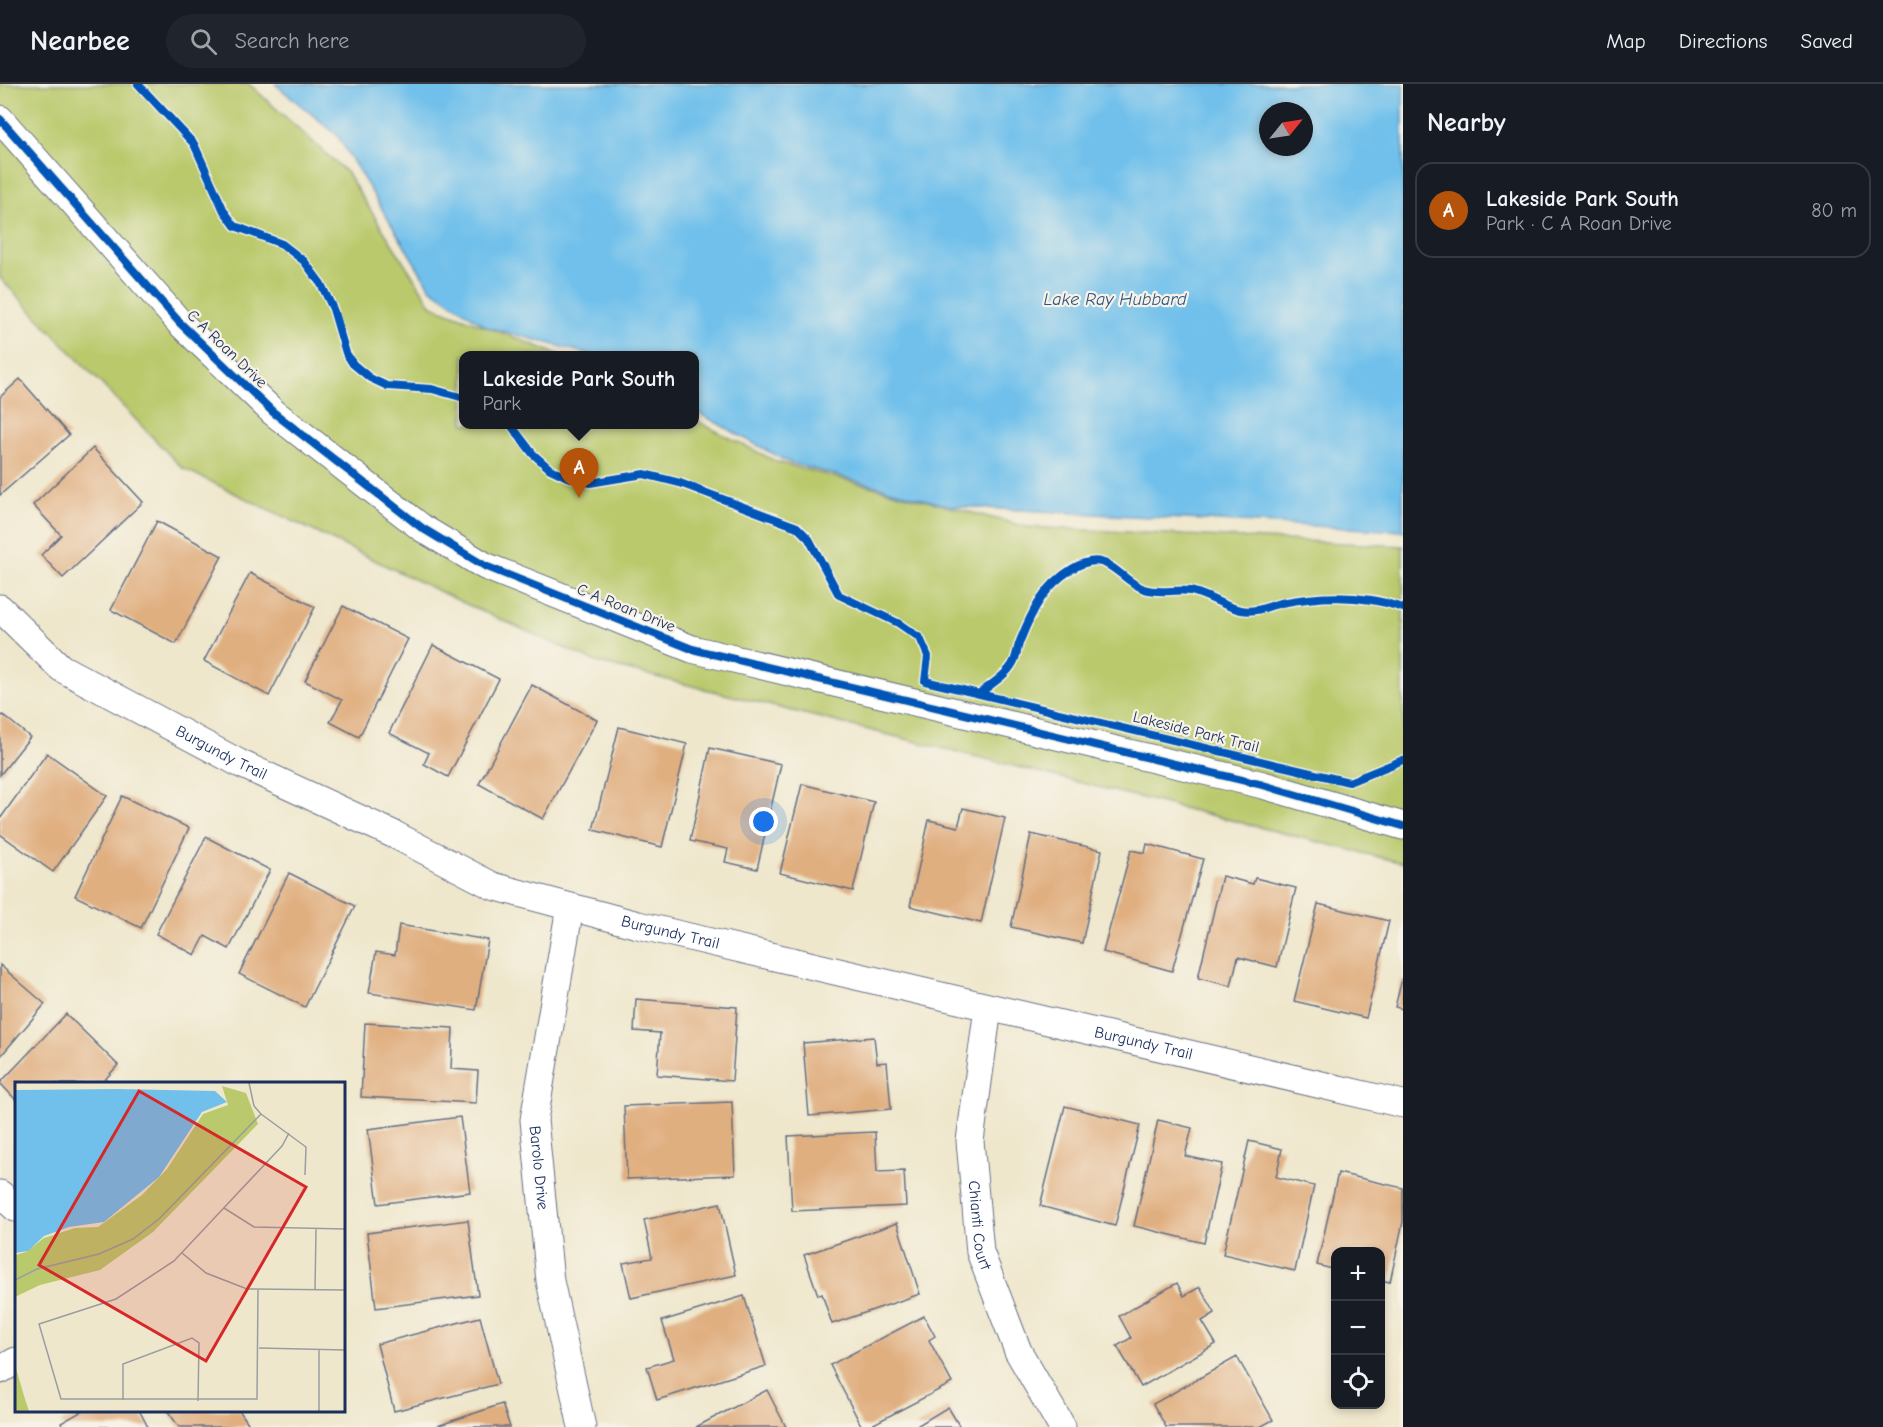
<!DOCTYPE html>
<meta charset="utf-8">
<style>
body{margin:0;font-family:"Comic Neue",sans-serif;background:#20242c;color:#f1f3f6}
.controls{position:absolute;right:18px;bottom:18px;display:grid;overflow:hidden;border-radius:12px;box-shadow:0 3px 9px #0003}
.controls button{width:54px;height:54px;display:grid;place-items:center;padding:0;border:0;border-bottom:2px solid #363941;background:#171b24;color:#f1f3f6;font:30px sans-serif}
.compass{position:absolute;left:1259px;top:18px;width:54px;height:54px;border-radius:50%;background:#171b24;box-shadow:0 3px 9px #0003;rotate:60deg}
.you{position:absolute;left:764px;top:738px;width:21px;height:21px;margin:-15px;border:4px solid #fff;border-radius:50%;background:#1a73e8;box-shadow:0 0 0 9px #1a73e833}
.badge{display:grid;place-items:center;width:39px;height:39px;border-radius:50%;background:#b45309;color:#fff;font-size:20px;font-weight:700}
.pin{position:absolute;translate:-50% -50px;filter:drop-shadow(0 2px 3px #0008)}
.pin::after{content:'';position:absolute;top:32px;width:21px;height:18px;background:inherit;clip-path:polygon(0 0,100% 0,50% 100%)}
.popup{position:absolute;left:459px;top:267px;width:240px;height:78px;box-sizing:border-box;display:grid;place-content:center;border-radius:12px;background:#171b24;filter:drop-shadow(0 2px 4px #0005);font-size:20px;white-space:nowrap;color:#9ea1a6}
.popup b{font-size:22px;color:#f1f3f6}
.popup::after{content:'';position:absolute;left:50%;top:100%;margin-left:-12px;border:12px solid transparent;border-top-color:#171b24}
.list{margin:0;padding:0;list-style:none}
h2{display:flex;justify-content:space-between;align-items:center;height:78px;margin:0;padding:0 24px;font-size:26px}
h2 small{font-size:20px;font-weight:400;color:#9ea1a6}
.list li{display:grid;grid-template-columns:39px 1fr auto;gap:18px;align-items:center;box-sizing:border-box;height:96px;margin:0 12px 12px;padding:0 12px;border:2px solid #363941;border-radius:18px}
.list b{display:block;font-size:22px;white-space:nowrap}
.list p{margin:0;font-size:20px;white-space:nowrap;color:#9ea1a6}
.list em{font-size:20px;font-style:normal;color:#9ea1a6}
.icon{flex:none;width:33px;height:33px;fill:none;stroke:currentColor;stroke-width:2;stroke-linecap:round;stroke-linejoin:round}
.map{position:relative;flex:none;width:1403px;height:1343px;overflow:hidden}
header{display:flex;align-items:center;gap:36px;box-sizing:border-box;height:84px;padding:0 30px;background:#171b24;border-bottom:2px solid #363941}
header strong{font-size:28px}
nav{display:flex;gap:33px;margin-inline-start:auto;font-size:21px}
.search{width:420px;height:54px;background:#20242c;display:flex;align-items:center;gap:15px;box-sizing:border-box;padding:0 21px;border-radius:33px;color:#9ea1a6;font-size:22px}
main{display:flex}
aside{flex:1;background:#171b24}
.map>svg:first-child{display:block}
</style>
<header>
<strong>Nearbee</strong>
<div class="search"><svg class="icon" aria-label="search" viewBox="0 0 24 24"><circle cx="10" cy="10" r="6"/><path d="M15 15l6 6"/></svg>Search here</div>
<nav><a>Map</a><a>Directions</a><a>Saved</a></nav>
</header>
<main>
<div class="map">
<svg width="1403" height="1343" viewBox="0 0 1403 1343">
<rect width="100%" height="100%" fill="#f7f3e8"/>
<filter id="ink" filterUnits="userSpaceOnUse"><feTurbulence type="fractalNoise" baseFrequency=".0167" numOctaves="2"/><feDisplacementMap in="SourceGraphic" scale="12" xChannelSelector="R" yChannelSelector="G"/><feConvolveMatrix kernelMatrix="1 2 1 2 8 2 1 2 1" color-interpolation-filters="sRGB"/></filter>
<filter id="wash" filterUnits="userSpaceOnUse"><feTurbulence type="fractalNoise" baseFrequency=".008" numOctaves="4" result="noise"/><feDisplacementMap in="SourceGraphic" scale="24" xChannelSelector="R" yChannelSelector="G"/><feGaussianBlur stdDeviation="1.35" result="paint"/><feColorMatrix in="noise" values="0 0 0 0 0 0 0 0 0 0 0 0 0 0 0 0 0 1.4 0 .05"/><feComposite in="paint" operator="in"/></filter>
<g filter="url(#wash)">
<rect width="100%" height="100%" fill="#efe7cc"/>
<polygon fill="#bac96c" stroke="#6a7c65" stroke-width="1.5" points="0,0 249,0 346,88 432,222 560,271 464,272 464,340 694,340 695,336 777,378 1027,443 1403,462 1403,779 596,578 466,520 182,384 0,194"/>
<path fill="#70c0eb" stroke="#4678a4" stroke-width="1.5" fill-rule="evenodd" d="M 275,0 L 1403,0 L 1403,447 L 949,422 L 788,378 L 695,327 L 694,272 L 593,271 L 487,243 L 430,204 L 337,51 ZM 1268,27 L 1304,27 L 1304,63 L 1268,63 Z"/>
<g id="blocks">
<g fill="#e0af80">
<polygon points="20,295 69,351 0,411 0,313"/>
<polygon points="93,364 143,418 63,494 41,471 61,451 33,421"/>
<polygon points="157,437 222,472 176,560 111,526"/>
<polygon points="250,489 315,523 269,612 204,577"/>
<polygon points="343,522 408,555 359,653 330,638 342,616 305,597"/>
<polygon points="433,561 499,595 448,693 424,680 429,669 389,649"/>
<polygon points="532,601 597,636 543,735 479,700"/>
<polygon points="3,631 30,653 0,691 0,634"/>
<polygon points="619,643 687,660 662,763 593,746"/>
<polygon points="710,664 781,680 757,785 725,778 728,765 690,757"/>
<polygon points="47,669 107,712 53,788 0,750 0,735"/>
<polygon points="802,700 874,718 853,807 780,789"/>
<polygon points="122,712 189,744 141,844 75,812"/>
<polygon points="963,724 1005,734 981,839 910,822 929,736 958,743"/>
<polygon points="1031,750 1102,766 1082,859 1011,843"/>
<polygon points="206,753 270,786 229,865 205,852 195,871 156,850"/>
<polygon points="1147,760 1203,775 1172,887 1103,868 1131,766 1145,769"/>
<polygon points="289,789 355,822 305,923 239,890"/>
<polygon points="1222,792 1253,800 1255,794 1296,804 1277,883 1238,873 1231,902 1198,894"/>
<polygon points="1318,820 1389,837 1366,934 1294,917"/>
<polygon points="399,841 488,856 476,926 369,909 376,868 395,871"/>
<polygon points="0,881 45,920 0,973"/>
<polygon points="1402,895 1403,895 1403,925 1395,923"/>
<polygon points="636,915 737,923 732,997 657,991 660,949 634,947"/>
<polygon points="66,930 118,981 101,1000 16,1000 16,1016 0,999"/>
<polygon points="365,939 453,944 451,985 478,987 476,1019 361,1013"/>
<polygon points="874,953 877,979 887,978 891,1025 809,1032 803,959"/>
<polygon points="732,1018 735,1091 627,1095 624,1022"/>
<polygon points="1065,1022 1140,1041 1115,1142 1040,1122"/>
<polygon points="460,1033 470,1108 378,1120 368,1045"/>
<polygon points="1158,1036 1192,1044 1185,1072 1222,1080 1204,1159 1134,1142"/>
<polygon points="875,1048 877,1088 904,1087 906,1122 792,1127 788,1052"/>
<polygon points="1249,1057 1282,1065 1276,1093 1314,1102 1295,1187 1223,1170"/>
<polygon points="1338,1089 1403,1104 1403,1138 1390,1198 1380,1196 1380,1168 1336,1168 1336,1186 1317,1181"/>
<polygon points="720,1119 736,1191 631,1214 623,1179 652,1174 644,1136"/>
<polygon points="468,1136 478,1211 376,1224 367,1149"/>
<polygon points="897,1139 920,1210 832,1240 822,1210 818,1211 804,1171"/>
<polygon points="1177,1199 1184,1212 1200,1203 1215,1229 1202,1237 1216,1260 1141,1303 1117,1262 1131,1254 1119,1232"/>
<polygon points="744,1212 766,1282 657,1316 647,1283 674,1275 662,1237"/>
<polygon points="924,1232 935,1252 929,1256 952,1299 868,1343 862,1343 830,1281"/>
<polygon points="480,1233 498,1300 394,1327 377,1260"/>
<polygon points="1237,1273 1273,1336 1260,1343 1166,1343 1153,1320"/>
<polygon points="767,1306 786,1343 696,1343"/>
<polygon points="502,1320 510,1343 434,1343"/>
<polygon points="948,1323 960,1343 915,1343"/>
<polygon points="84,1326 139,1326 148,1343 63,1343 61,1339"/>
<polygon points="167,1326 239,1326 248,1339 244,1343 179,1343"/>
</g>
</g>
</g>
<g filter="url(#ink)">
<use href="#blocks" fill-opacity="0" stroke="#656f84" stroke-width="1.5"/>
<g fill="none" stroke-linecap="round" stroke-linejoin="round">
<g stroke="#656f84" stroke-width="29">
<g id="minor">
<polyline points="0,35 180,239 273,328 422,444 485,482 692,565 1263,701 1403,742"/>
<path id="s1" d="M 0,524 L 61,584 L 239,679 L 395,751 L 493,802 L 638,841 L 1403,1020"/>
<path id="s2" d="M 570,823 L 534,1036 L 550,1197 L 582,1343"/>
<path id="s3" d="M 988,924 L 970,1057 L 980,1168 L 1018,1267 L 1062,1343"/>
<polyline points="0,1110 16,1124"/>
<polyline points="0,1286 16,1277"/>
</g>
</g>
<use href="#minor" stroke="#fff" stroke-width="27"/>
<g stroke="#f7f3e8" stroke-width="11">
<g id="cycleway">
<polyline points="138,0 194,60 224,127 235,142 282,160 304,177 321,200 333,225 346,269 353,280 370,294 387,302 432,305 464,314"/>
<polyline points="0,35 180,239 273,328 422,444 485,482 692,565 1263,701 1403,742"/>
<polyline points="510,340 533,370 550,385 567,393 590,399 644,390 680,399 797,443 809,455 839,511 898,539 920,554 928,572 925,597 1349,698 1403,676"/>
<path d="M 980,609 C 990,601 1007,591 1013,579 C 1017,572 1017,564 1020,557 C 1032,527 1044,502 1072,485 C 1109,463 1116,494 1144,505 C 1159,510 1175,505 1190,507 C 1207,510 1224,523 1241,526 C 1256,529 1268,522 1281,519 C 1322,511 1364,510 1403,524"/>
</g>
</g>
<use href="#cycleway" stroke="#0057b8" stroke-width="8"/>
</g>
</g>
<g text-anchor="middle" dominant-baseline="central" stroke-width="4.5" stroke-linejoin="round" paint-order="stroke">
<g font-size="16" fill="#1b2f5e" stroke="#f7f3e8">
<text transform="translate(227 265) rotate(44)">C A Roan Drive</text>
<text transform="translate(626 524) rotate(22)">C A Roan Drive</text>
<text transform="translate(1196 648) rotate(14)">Lakeside Park Trail</text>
<text stroke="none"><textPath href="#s1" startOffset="267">Burgundy Trail</textPath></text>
<text stroke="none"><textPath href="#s1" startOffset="753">Burgundy Trail</textPath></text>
<text stroke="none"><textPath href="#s1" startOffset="1239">Burgundy Trail</textPath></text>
<text stroke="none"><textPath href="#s2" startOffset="264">Barolo Drive</textPath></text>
<text stroke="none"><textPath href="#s3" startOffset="219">Chianti Court</textPath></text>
</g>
<g font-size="18" font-style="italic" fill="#305381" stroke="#f7f3e8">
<text x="1115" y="215">Lake Ray Hubbard</text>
</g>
</g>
<g transform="translate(15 998)">
<rect width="330" height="330" fill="#efe7cc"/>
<path d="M 207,4 L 231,11 L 243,42 L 138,150 L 85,188 L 25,203 L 0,215 L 0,173 L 11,170 L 29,156 L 60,146 L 83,145 L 127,113 L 152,87 L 188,32 L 213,23 ZM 0,283 L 10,317 L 14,329 L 0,329 Z" fill="#bac96c"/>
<path d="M 103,7 L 200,9 L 212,20 L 187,30 L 144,95 L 89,140 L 54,145 L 29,154 L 13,169 L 0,171 L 0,8 Z" fill="#70c0eb"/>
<path fill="none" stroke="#9a9da0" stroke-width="1.5" d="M 234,1 L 239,24 L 246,32 L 291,65 L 290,93M 209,126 L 239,145 L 330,147M 167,171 L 191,191 L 232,207 L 330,208M 0,198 L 22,187 L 84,172 L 118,157 L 144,137 L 246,32M 243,208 L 242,317 L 46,317 L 24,242 L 101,217 L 159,179 L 267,64 L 274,51M 300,208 L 301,147M 244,266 L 330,268M 304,268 L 304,329M 108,318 L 108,282 L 177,256 L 184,261 L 183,319"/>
<path fill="#d62828" fill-opacity="0.15" stroke="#d62828" stroke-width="3" d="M 124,9 L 291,105 L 191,279 L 24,183 Z"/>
<rect width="330" height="330" fill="none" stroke="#1b2f5e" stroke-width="3"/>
</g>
</svg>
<div class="controls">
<button>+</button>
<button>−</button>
<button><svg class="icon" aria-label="locate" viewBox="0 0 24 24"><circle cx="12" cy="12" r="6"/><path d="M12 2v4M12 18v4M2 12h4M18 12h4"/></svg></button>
</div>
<svg class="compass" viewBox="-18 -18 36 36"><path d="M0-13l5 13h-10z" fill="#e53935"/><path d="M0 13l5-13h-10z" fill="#9ea1a6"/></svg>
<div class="you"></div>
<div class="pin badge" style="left:579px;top:414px">A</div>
<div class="popup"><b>Lakeside Park South</b>Park</div>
</div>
<aside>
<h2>Nearby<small></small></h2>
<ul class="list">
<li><span class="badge">A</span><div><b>Lakeside Park South</b><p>Park · C A Roan Drive</p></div><em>80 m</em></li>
</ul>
</aside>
</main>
